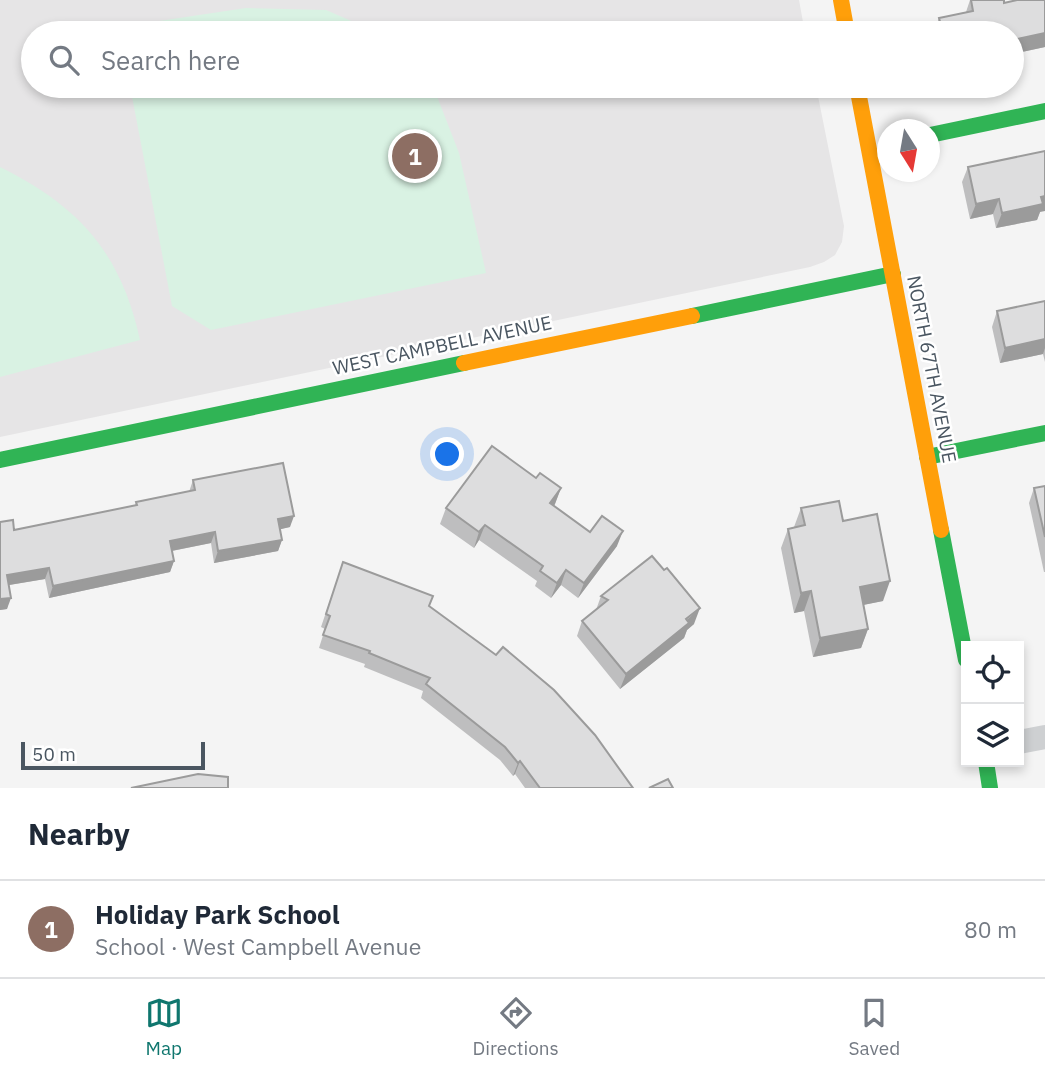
<!DOCTYPE html>
<meta charset="utf-8">
<style>
body{margin:0;font-family:"IBM Plex Sans",sans-serif;background:#f2f2f3;color:#1f2937}
.controls{position:absolute;right:21px;bottom:21px;display:grid;overflow:hidden;border-radius:0px;box-shadow:0 4px 10px #0003}
.controls button{width:63px;height:63px;display:grid;place-items:center;padding:0;border:0;border-bottom:2px solid #e0e1e3;background:#fff;color:#1f2937;font:35px sans-serif}
.compass{position:absolute;left:877px;top:119px;width:63px;height:63px;border-radius:50%;background:#fff;box-shadow:0 4px 10px #0003;rotate:169deg}
.scale{position:absolute;left:21px;bottom:18px;width:184px;box-sizing:border-box;padding-left:7px;border:4px solid #4a5661;border-top:0;font-size:19px;line-height:24px;white-space:nowrap;color:#4a5661;-webkit-text-stroke:5px #fff;paint-order:stroke}
.you{position:absolute;left:448px;top:455px;width:24px;height:24px;margin:-18px;border:5px solid #fff;border-radius:50%;background:#1a73e8;box-shadow:0 0 0 10px #1a73e833}
.badge{display:grid;place-items:center;width:46px;height:46px;border-radius:50%;background:#0f766e;color:#fff;font-size:23px;font-weight:700}
.pin{position:absolute;translate:-50% -50%;border:4px solid #fff;box-shadow:0 2px 7px #0006}
.list{margin:0;padding:0;list-style:none}
h2{display:flex;justify-content:space-between;align-items:center;height:91px;margin:0;padding:0 28px;font-size:30px}
h2 small{font-size:23px;font-weight:400;color:#747a83}
.list li{display:grid;grid-template-columns:46px 1fr auto;gap:21px;align-items:center;box-sizing:border-box;height:98px;padding:0 28px;border-top:2px solid #e0e1e3}
.list b{display:block;font-size:26px;white-space:nowrap}
.list p{margin:0;font-size:23px;white-space:nowrap;color:#747a83}
.list em{font-size:23px;font-style:normal;color:#747a83}
.icon{flex:none;width:38px;height:38px;fill:none;stroke:currentColor;stroke-width:2;stroke-linecap:round;stroke-linejoin:round}
.map{position:relative;flex:none;width:1045px;height:788px;overflow:hidden}
.search{position:absolute;background:#fff;box-shadow:0 4px 10px #0003;left:21px;right:21px;top:21px;height:77px;display:flex;align-items:center;gap:18px;box-sizing:border-box;padding:0 24px;border-radius:38px;color:#747a83;font-size:26px}
.sheet{height:189px;background:#fff}
nav{display:flex;justify-content:space-around;align-items:center;box-sizing:border-box;height:98px;border-top:2px solid #e0e1e3;background:#fff;font-size:19px;color:#747a83}
nav a{display:grid;justify-items:center;gap:4px}
nav .on{color:#0f766e}
.map>svg:first-child{display:block}
</style>
<div class="map">
<svg width="1045" height="788" viewBox="0 0 1045 788">
<rect width="100%" height="100%" fill="#f4f4f4"/>
<polygon fill="#e6e5e6" points="0,0 799,0 805,33 33,33 33,86 816,86 844,226 842,242 835,255 824,262 810,267 0,437"/>
<g fill="#d9f2e3">
<polygon points="246,8 326,10 379,33 120,33 119,27"/>
<polygon points="130,86 433,86 459,153 486,273 211,330 172,306"/>
<path d="M 0,167 C 79,206 121,253 140,340 L 0,377 Z"/>
</g>
<g fill="none" stroke-linecap="round" stroke-linejoin="round">
<polyline stroke="#ced0d2" stroke-width="24" points="1019,742 1045,737"/>
<g stroke="#30b455" stroke-width="16">
<polyline points="930,135 1045,111"/>
<polyline points="692,316 893,274"/>
<polyline points="927,457 1045,433"/>
<polyline points="0,460 464,363"/>
<polyline points="941,530 966,660"/>
<polyline points="986,762 990,788"/>
</g>
<g stroke="#ff9f0a" stroke-width="16">
<polyline points="841,0 847,33"/>
<polyline points="857,86 941,530"/>
<polyline points="464,363 692,316"/>
</g>
</g>
<g fill="#bebebf">
<polygon points="970,0 1004,3 1045,0 1045,47 1013,54 1012,33 934,33 939,18 966,12"/>
<polygon points="968,167 1040,212 1037,220 996,228 993,214 970,219 962,182"/>
<polygon points="1045,301 1045,362 1043,354 1000,363 992,327 997,311"/>
<polygon points="536,478 561,488 554,506 590,532 617,546 578,598 561,585 551,598 535,586 537,581 479,540 474,548 440,524 446,508"/>
<polygon points="193,480 290,527 280,529 282,540 278,551 214,563 211,543 172,551 174,561 170,572 49,598 45,579 9,585 7,609 0,610 0,522 14,530 135,506 136,502 189,492"/>
<polygon points="1045,486 1045,572 1044,572 1029,503 1034,488"/>
<polygon points="801,508 843,521 883,601 863,605 868,629 861,648 813,657 804,611 794,613 781,548 788,529 794,527"/>
<polygon points="343,562 429,606 633,788 525,788 515,774 513,776 500,760 421,698 423,691 364,667 365,664 319,648 325,629 321,627"/>
<polygon points="601,596 694,624 687,630 684,638 620,689 577,636 582,621 596,610"/>
</g>
<g fill="#9b9b9b">
<polygon points="1045,33 1045,47 1013,54 1012,57 1012,40"/>
<polygon points="1045,196 1045,211 1040,212 1037,220 996,228 1002,213"/>
<polygon points="999,199 993,214 970,219 976,204"/>
<polygon points="1045,339 1045,348 1043,354 1000,363 1005,348"/>
<polygon points="561,488 555,504 545,519 550,503"/>
<polygon points="294,516 290,527 273,531 278,519"/>
<polygon points="485,525 479,540 474,548 479,532"/>
<polygon points="623,531 617,546 578,598 584,583"/>
<polygon points="215,532 211,543 166,552 170,541"/>
<polygon points="282,540 278,551 214,563 218,551"/>
<polygon points="174,561 170,572 49,598 53,586"/>
<polygon points="49,568 45,579 3,586 7,575"/>
<polygon points="566,570 561,585 551,598 557,583"/>
<polygon points="890,581 883,601 853,607 860,587"/>
<polygon points="811,591 804,611 794,613 801,593"/>
<polygon points="11,598 7,609 0,610 0,599"/>
<polygon points="700,608 694,624 687,630 684,638 620,689 626,674"/>
<polygon points="868,629 861,648 813,657 820,638"/>
<polygon points="520,761 515,774 513,776 518,763"/>
</g>
<g fill="#ddddde" stroke="#9b9b9b" stroke-width="2">
<polygon points="971,0 1004,0 1004,3 1017,0 1045,0 1045,33 1012,40 1014,50 1012,51 1012,33 943,33 939,18 973,11"/>
<polygon points="1045,151 1045,196 1041,197 1043,204 1002,213 999,199 976,204 968,167"/>
<polygon points="1045,301 1045,339 1005,348 997,311"/>
<polygon points="492,446 536,478 540,473 561,488 550,503 590,532 602,516 623,531 584,583 566,570 557,583 540,571 543,566 485,525 479,532 446,508"/>
<polygon points="283,463 294,516 278,519 282,540 218,551 215,532 170,541 174,561 53,586 49,568 7,575 11,598 0,599 0,522 13,520 14,530 137,505 136,502 195,490 193,480"/>
<polygon points="1045,486 1045,537 1034,488"/>
<polygon points="839,501 843,521 877,514 890,581 860,587 868,629 820,638 811,591 801,593 788,529 805,525 801,508"/>
<polygon points="652,556 664,570 667,568 700,608 686,619 689,623 626,674 582,621 608,600 601,596"/>
<polygon points="343,562 433,596 429,606 496,655 503,647 554,690 595,735 633,788 540,788 520,761 518,763 505,747 426,684 430,678 369,653 370,651 323,635 330,616 326,614"/>
<polygon points="198,774 228,777 228,788 131,788"/>
<polygon points="668,779 673,788 649,788"/>
</g>
<g text-anchor="middle" dominant-baseline="central" stroke-width="5" stroke-linejoin="round" paint-order="stroke">
<g font-size="19" fill="#4a5661" stroke="#fff">
<text transform="translate(442 345) rotate(-12)">WEST CAMPBELL AVENUE</text>
<text transform="translate(932 369) rotate(79)">NORTH 67TH AVENUE</text>
</g>
</g>
</svg>
<div class="controls">
<button><svg class="icon" aria-label="locate" viewBox="0 0 24 24"><circle cx="12" cy="12" r="6"/><path d="M12 2v4M12 18v4M2 12h4M18 12h4"/></svg></button>
<button><svg class="icon" aria-label="layers" viewBox="0 0 24 24"><path d="M12 4l9 5-9 5-9-5zM3 14l9 5 9-5"/></svg></button>
</div>
<svg class="compass" viewBox="-18 -18 36 36"><path d="M0-13l5 13h-10z" fill="#e53935"/><path d="M0 13l5-13h-10z" fill="#747a83"/></svg>
<div class="scale">50 m</div>
<div class="you"></div>
<div class="pin badge" style="left:415px;top:156px;background:#8d6e63">1</div>
<div class="search"><svg class="icon" aria-label="search" viewBox="0 0 24 24"><circle cx="10" cy="10" r="6"/><path d="M15 15l6 6"/></svg>Search here</div>
</div>
<section class="sheet">
<h2>Nearby<small></small></h2>
<ul class="list">
<li><span class="badge" style="background:#8d6e63">1</span><div><b>Holiday Park School</b><p>School · West Campbell Avenue</p></div><em>80 m</em></li>
</ul>
</section>
<nav>
<a class="on"><svg class="icon" aria-label="map" viewBox="0 0 24 24"><path d="M3 6l6-2 6 2 6-2v14l-6 2-6-2-6 2zM9 4v14M15 6v14"/></svg>Map</a>
<a><svg class="icon" aria-label="directions" viewBox="0 0 24 24"><path d="M12 3l9 9-9 9-9-9zM9 14v-3h6M13 9l2 2-2 2"/></svg>Directions</a>
<a><svg class="icon" aria-label="saved" viewBox="0 0 24 24"><path d="M7 4h10v16l-5-4-5 4z"/></svg>Saved</a>
</nav>
